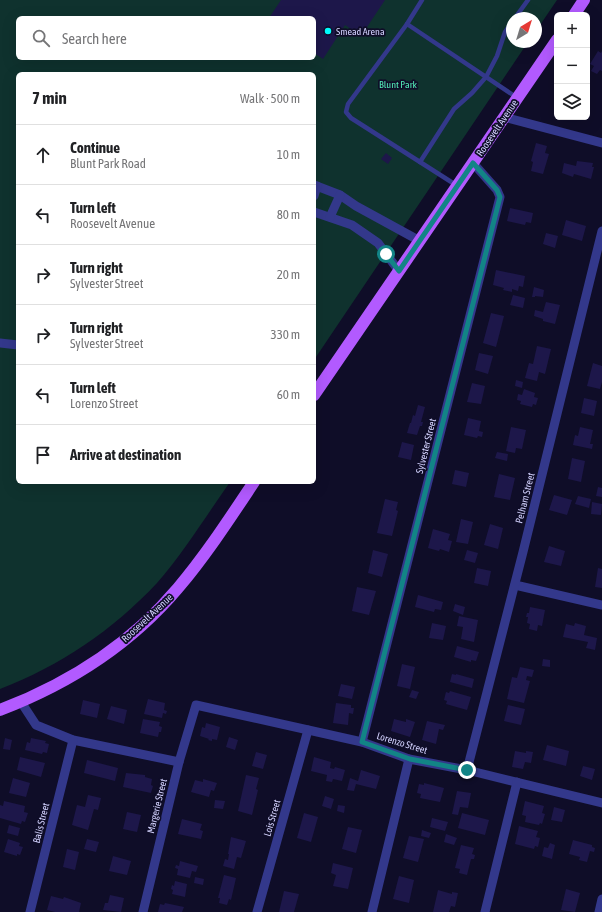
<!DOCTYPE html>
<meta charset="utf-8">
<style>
body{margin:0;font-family:"Asap Condensed",sans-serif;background:#f6f6f6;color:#202124}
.controls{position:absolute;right:12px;top:12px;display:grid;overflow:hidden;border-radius:6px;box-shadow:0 4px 16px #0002}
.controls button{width:36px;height:36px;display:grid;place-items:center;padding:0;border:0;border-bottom:1px solid #e0e0e0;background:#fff;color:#202124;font:20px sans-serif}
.compass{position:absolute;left:506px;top:12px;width:36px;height:36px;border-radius:50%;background:#fff;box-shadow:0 4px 16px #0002;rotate:38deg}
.stop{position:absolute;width:12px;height:12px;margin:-9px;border:3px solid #128486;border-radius:50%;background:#fff}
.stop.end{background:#128486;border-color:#fff;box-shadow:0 1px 4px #0008}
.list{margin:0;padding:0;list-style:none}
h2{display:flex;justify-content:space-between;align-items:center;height:52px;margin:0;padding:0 16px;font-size:17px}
h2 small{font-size:13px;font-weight:400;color:#757577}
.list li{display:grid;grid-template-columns:26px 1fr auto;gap:12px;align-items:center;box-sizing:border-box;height:60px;padding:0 16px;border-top:1px solid #e0e0e0}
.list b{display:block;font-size:15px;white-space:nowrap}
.list p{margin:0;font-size:13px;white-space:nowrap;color:#757577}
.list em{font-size:13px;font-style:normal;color:#757577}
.icon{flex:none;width:22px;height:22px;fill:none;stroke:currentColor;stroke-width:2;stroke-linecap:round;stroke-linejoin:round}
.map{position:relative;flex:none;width:602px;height:912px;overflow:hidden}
.search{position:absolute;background:#fff;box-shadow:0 4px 16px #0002;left:16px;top:16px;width:300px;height:44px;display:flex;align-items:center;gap:10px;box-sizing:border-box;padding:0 14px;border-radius:6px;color:#757577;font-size:15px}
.panel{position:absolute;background:#fff;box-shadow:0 4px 16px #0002;left:16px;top:72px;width:300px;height:412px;border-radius:6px}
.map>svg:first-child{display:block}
</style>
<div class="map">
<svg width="602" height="912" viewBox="0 0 602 912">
<rect width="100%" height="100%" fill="#0f0d28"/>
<path fill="#0f322e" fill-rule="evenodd" d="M 0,0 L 557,0 L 536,31 L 536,18 L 512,18 L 512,42 L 528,42 L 314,360 L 314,74 L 18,74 L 18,482 L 230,482 C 206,516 184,552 157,583 C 113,630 60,666 0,689 ZM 18,18 L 314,18 L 314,58 L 18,58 Z"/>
<g fill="#1d174a">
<polygon points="281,0 385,0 361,36 345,25 323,59 314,53 314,18 269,18"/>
<polygon points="598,51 601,53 602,51 602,71 600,70 597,74 591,71 594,66 590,64"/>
<polygon points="536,143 547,146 545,153 549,154 543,174 531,171 533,162 531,161"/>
<polygon points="386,153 392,158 388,164 381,159"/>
<polygon points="577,161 593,163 592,167 594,167 591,179 574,174 573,177 562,173 564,163 576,166"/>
<polygon points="510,208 533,213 531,223 526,222 525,225 507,221"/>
<polygon points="566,220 586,226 582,241 562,235"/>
<polygon points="546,233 558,236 555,248 543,244"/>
<polygon points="496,270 525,276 523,287 519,286 518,291 512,289 512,292 503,290 504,288 493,285"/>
<polygon points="534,287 544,290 543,297 535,296 535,297 532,297"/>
<polygon points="513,295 525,298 523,308 510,305"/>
<polygon points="546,302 560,305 555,324 543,321 543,319 534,316 535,310 543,312"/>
<polygon points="491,313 504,316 496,347 483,343"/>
<polygon points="537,346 551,349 545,374 539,372 537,381 525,378 529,363 533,364"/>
<polygon points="479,353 493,356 488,374 475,370"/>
<polygon points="593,363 602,366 602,382 600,389 587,386"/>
<polygon points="516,380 523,382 522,388 515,386"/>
<polygon points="472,383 485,386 481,404 467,402"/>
<polygon points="524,389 535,393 534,397 538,398 536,405 533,404 532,407 520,404 521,401 517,400 518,394 522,395"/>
<polygon points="584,398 597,401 594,416 581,413"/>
<polygon points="418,405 425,407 421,422 423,422 422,426 420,426 417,435 407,433 410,423 411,423 413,415 415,416"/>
<polygon points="468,418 481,421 479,431 483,432 482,437 478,436 477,438 464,435"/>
<polygon points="511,427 526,430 522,449 516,448 515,453 506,451"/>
<polygon points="580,427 593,430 590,444 593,444 592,449 573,445 575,435 578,436"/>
<polygon points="402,442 414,445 411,460 398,457"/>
<polygon points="497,452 508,454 507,461 495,458"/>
<polygon points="572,458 585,461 581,482 568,479"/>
<polygon points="455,470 469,473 466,487 452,484"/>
<polygon points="499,474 515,478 510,500 494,497"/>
<polygon points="598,487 602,488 602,497 596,496"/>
<polygon points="554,495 572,500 567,515 549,510"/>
<polygon points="578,496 591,499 589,508 575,504"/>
<polygon points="385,499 398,502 396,510 398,511 392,536 377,533"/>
<polygon points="592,502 602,504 601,515 591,514"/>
<polygon points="461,519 473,522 468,544 456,542"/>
<polygon points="490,524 503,528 498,549 484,545"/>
<polygon points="433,529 450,534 448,540 452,541 449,552 440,549 439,551 428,548"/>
<polygon points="549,546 565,551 561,566 544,562"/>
<polygon points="373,550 388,554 382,577 368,573"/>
<polygon points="467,550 478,553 475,563 464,560"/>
<polygon points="477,568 491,571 488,586 474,583"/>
<polygon points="598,568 602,569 602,588 595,587"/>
<polygon points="357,587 376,591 369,615 352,611"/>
<polygon points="418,595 443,602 441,610 435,609 434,612 415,607"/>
<polygon points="455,604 465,607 463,615 453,611"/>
<polygon points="530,607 545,610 542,626 538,625 537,631 529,629 530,624 527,623 528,617 526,617 527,613 529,613"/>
<polygon points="459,616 478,620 474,642 461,639 463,627 457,626"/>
<polygon points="432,623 446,626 443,640 429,638"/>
<polygon points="575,623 586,626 584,635 597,638 595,650 586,648 588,642 563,637 566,624 574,626"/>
<polygon points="457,646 479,652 476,661 471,660 471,662 454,657"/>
<polygon points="543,659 550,660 550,667 542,666"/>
<polygon points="402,664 415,667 410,689 397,686"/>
<polygon points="520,667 534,670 532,677 527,676 526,680 530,681 524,703 507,699 512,677 517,678"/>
<polygon points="452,674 456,675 456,674 474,679 472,688 450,682"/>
<polygon points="341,684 355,687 352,699 338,696"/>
<polygon points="412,690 419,692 416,699 409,697"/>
<polygon points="450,691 471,697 467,710 446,704 447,701 444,700 446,692 449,693"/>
<polygon points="148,699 165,703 164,710 167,711 166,714 163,713 162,718 144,714"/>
<polygon points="83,700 100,704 97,718 80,714"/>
<polygon points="336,703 351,705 351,708 354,708 353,714 349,713 348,725 333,723"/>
<polygon points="508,705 525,709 521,725 504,721"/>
<polygon points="111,706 127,710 124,724 107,719"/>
<polygon points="143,719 160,722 159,726 162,727 161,732 159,732 158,737 140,733"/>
<polygon points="394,719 406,722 406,719 415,722 410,737 391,731"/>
<polygon points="427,721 445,725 443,730 439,729 436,744 422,740"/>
<polygon points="206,723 220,727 217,740 212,739 212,741 208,740 209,739 200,736 202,727 205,728"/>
<polygon points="229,737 238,740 235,750 226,747"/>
<polygon points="5,738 12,740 10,750 3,749"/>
<polygon points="31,738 46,741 45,743 49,744 47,753 43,752 42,754 25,750 27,742 30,743"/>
<polygon points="547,745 569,751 566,766 543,760"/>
<polygon points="515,751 526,753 526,751 533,752 531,763 525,762 523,769 512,767"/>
<polygon points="256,752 267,755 263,769 252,766"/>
<polygon points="20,757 45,763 41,777 17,770"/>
<polygon points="314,757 331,762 330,768 334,769 335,767 345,770 342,781 333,779 332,782 326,781 327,775 311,771"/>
<polygon points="87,760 118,768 115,781 84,773"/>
<polygon points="583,766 595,769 592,780 580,776"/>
<polygon points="361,770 380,776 376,789 356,784 354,791 347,790 350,778 358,781"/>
<polygon points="126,773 145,775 145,777 152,779 151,785 153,786 151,793 123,787"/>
<polygon points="246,775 259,778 256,789 258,790 252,815 238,811"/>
<polygon points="13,778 30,783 26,797 9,793"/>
<polygon points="203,779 217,783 214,791 211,790 209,797 191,792 195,780 203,782"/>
<polygon points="424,783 444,788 440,802 420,798 421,794 417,793 419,784 424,785"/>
<polygon points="457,791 471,793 468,808 460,807 458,815 452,814"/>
<polygon points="88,795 101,798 98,810 94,809 88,830 72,825 77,805 85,807"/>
<polygon points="325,796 334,799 331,809 322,806"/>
<polygon points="215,800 225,801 223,809 214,808"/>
<polygon points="4,801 25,806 24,812 28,813 25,822 22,821 21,824 0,818 0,805 3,806"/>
<polygon points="525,801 544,806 542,813 545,814 542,824 540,823 539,825 525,822 526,816 522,815"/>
<polygon points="338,805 345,806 344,813 337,811"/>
<polygon points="554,807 565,810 562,822 551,820"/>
<polygon points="127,812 141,815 137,832 123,829"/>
<polygon points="304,813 318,817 311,842 297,838"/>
<polygon points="462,813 489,820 485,835 458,828"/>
<polygon points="432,818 448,822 445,831 430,827"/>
<polygon points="182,819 202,824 200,830 203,831 201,839 178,834"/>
<polygon points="9,825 20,828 18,836 7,833"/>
<polygon points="519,826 538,831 536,837 540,838 538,847 535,846 534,849 515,844"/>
<polygon points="348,827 362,830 356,853 342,849"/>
<polygon points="422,830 431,833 429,838 421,836"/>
<polygon points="446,834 457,838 454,845 444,842"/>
<polygon points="409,836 424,839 418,862 403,858"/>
<polygon points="231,837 246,841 241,858 237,857 234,869 223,866 225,859 228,860 229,854 228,854"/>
<polygon points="8,839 20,843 19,846 23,847 20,855 17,854 17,856 4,852"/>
<polygon points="87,839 99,842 96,852 84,849"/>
<polygon points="573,840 592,845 592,847 595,848 594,852 590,851 587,862 579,860 580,857 569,854"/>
<polygon points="550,843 555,845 552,859 542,856 544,847 548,848"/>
<polygon points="461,845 474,848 472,854 475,855 474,859 471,859 467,875 459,873 460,869 455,868"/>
<polygon points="67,849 79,852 75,870 63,867"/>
<polygon points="113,856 131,861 127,875 109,871"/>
<polygon points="180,861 198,866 196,872 192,871 190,878 177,875 178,869 175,868 176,865 179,866"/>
<polygon points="333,863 353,868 348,889 333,886 336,875 331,873"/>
<polygon points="224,875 236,878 231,900 229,899 227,905 219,903 220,898 218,898"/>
<polygon points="399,876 414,880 409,903 393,899"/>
<polygon points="195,877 204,879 203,885 194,883"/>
<polygon points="175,881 187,884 185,897 172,894 173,890 171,889 172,885 174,886"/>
<polygon points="566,889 580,893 575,912 561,910"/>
<polygon points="438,890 452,894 452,892 458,893 455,907 451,906 449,912 433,912"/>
<polygon points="284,891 299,894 294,912 279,912"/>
<polygon points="110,895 124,898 121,912 103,910 105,903 108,903"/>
<polygon points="51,896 63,899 64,897 81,903 79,912 55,912 47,910"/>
<polygon points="165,903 184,907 182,912 158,912 160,904 164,905"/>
</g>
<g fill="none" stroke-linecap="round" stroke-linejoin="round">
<g stroke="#33388b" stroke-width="4.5">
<polyline points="422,0 407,24 516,97"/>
<polyline points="515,18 528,0"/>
<polyline points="407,24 348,104 346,112 351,118 420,162"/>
<polyline points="456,185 420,162 454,109 472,93 486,77 497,56 505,32 512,22"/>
</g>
<g stroke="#33388b" stroke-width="9">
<polyline points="504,117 602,143"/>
<polyline points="314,185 340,195 356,206 420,241"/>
<polyline points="314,196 317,186"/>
<polyline points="314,212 352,225 378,243 399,271"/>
<polyline points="330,217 340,195"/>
<polyline points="0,343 18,345"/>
<polyline points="515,585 602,605"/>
<polyline points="21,702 36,725 73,740 179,762"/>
<polyline points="362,742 500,197 497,190 473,163"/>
<polyline points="467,770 523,552 602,231"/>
<polyline points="30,912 73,740"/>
<polyline points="143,912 179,762 196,705 362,742 409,759 467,770 602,803"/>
<polyline points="257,912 308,730"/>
<polyline points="372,912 409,759"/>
<polyline points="485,912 517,782"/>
<polyline points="599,912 602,899"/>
</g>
<g stroke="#b25aff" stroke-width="12">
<polyline points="574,15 584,0"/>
<polyline points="314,395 557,40"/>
<path d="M 0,710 C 68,684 131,644 178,588 C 206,555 230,518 254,482"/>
</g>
</g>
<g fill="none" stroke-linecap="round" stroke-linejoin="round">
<polyline stroke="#128486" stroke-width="5" points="386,254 399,271 473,163 497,190 500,197 362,742 410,759 467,770"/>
</g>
<circle fill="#00fdfe" stroke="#0f0d28" stroke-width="1.5" cx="328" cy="31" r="4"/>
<g text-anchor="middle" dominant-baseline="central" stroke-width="3.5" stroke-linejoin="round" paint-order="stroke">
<g font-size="10" fill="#d4d3ff" stroke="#0f0d28" text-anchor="start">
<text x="336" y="31">Smead Arena</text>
</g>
<g font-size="10" fill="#53ebb7" stroke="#0f0d28">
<text x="398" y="84">Blunt Park</text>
</g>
<g font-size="10" fill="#d4d3ff" stroke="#0f0d28">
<text transform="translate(497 128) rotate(-56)">Roosevelt Avenue</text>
<text transform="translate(426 446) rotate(-76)">Sylvester Street</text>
<text transform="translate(525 498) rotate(-76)">Pelham Street</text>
<text transform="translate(147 618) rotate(-43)">Roosevelt Avenue</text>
<text transform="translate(402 743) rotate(17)">Lorenzo Street</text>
<text transform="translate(157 806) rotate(-76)">Margerie Street</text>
<text transform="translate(272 818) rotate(-74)">Lois Street</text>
<text transform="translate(41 823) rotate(-76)">Balis Street</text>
</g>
</g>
</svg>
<div class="controls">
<button>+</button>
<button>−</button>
<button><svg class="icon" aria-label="layers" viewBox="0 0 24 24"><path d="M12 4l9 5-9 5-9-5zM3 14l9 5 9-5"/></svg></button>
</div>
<svg class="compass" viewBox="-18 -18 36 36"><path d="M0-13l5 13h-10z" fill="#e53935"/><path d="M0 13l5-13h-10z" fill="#757577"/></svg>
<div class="stop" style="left:386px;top:254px"></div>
<div class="stop end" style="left:467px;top:770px"></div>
<div class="search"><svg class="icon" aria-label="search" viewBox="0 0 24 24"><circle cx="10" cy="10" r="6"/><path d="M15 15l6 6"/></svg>Search here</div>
<section class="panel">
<h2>7 min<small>Walk · 500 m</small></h2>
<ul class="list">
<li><svg class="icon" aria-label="ahead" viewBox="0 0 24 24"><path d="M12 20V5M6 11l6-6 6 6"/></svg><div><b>Continue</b><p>Blunt Park Road</p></div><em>10 m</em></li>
<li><svg class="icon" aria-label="left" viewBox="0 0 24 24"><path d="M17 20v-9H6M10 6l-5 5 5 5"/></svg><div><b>Turn left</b><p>Roosevelt Avenue</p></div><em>80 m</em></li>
<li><svg class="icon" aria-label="right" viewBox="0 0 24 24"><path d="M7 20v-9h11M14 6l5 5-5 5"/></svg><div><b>Turn right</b><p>Sylvester Street</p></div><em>20 m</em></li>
<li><svg class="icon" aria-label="right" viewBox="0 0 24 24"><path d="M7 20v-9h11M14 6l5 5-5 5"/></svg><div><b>Turn right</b><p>Sylvester Street</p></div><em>330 m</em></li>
<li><svg class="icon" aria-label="left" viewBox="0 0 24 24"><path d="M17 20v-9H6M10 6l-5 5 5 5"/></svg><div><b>Turn left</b><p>Lorenzo Street</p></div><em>60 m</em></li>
<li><svg class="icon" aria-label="arrive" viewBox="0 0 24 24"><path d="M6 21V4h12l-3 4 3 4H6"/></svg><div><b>Arrive at destination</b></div></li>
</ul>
</section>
</div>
